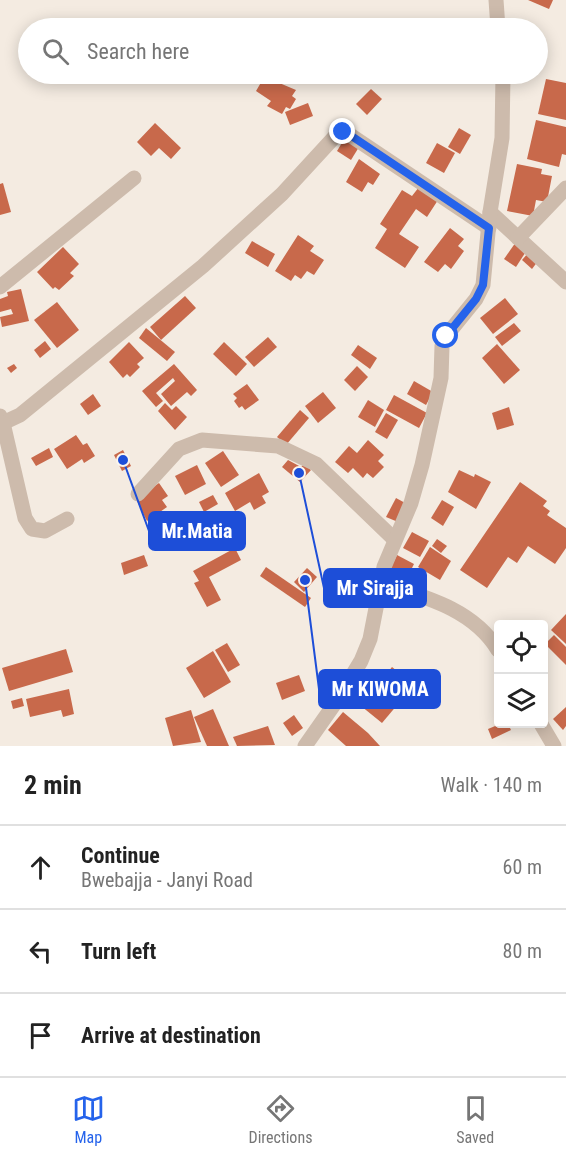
<!DOCTYPE html>
<meta charset="utf-8">
<style>
body{margin:0;font-family:"Roboto Condensed",sans-serif;background:#f2f2f2;color:#222}
.controls{position:absolute;right:18px;bottom:18px;display:grid;overflow:hidden;border-radius:6px;box-shadow:0 3px 15px #0003}
.controls button{width:54px;height:54px;display:grid;place-items:center;padding:0;border:0;border-bottom:2px solid #e0e0e0;background:#fff;color:#222;font:30px sans-serif}
.stop{position:absolute;width:18px;height:18px;margin:-14px;border:4px solid #2563eb;border-radius:50%;background:#fff}
.stop.end{background:#2563eb;border-color:#fff;box-shadow:0 2px 6px #0008}
.list{margin:0;padding:0;list-style:none}
h2{display:flex;justify-content:space-between;align-items:center;height:78px;margin:0;padding:0 24px;font-size:26px}
h2 small{font-size:20px;font-weight:400;color:#767676}
.list li{display:grid;grid-template-columns:39px 1fr auto;gap:18px;align-items:center;box-sizing:border-box;height:84px;padding:0 24px;border-top:2px solid #e0e0e0}
.list b{display:block;font-size:22px;white-space:nowrap}
.list p{margin:0;font-size:20px;white-space:nowrap;color:#767676}
.list em{font-size:20px;font-style:normal;color:#767676}
.icon{flex:none;width:33px;height:33px;fill:none;stroke:currentColor;stroke-width:2;stroke-linecap:round;stroke-linejoin:round}
.map{position:relative;flex:none;width:566px;height:746px;overflow:hidden}
.search{position:absolute;background:#fff;box-shadow:0 3px 15px #0003;left:18px;right:18px;top:18px;height:66px;display:flex;align-items:center;gap:15px;box-sizing:border-box;padding:0 21px;border-radius:33px;color:#767676;font-size:22px}
.sheet{height:330px;background:#fff}
nav{display:flex;justify-content:space-around;align-items:center;box-sizing:border-box;height:84px;border-top:2px solid #e0e0e0;background:#fff;font-size:16px;color:#767676}
nav a{display:grid;justify-items:center;gap:3px}
nav .on{color:#2563eb}
.map>svg:first-child{display:block}
</style>
<div class="map">
<svg width="566" height="746" viewBox="0 0 566 746">
<rect width="100%" height="100%" fill="#f4ebe1"/>
<g fill="#c8694b">
<polygon points="528,0 553,0 549,9"/>
<polygon points="266,74 272,74 279,78 277,82 296,90 292,96 296,99 290,109 286,107 282,114 267,106 271,101 256,91"/>
<polygon points="546,79 566,83 566,120 538,114"/>
<polygon points="371,89 382,99 367,115 356,104"/>
<polygon points="308,103 313,116 290,125 285,112"/>
<polygon points="536,120 566,127 566,155 562,154 559,167 527,159"/>
<polygon points="155,123 181,148 171,159 159,148 151,156 137,142"/>
<polygon points="459,128 471,135 460,154 448,147"/>
<polygon points="345,138 359,147 351,160 337,151"/>
<polygon points="437,143 455,153 444,173 426,163"/>
<polygon points="359,159 380,174 373,185 368,182 362,192 346,182"/>
<polygon points="517,164 542,169 541,174 552,176 547,202 536,200 533,216 507,211"/>
<polygon points="3,183 11,212 0,215 0,184"/>
<polygon points="419,187 438,200 427,217 416,209 399,234 419,247 405,268 375,248 387,229 380,224 402,190 412,196"/>
<polygon points="450,228 464,239 458,246 464,251 451,269 445,264 438,272 424,262"/>
<polygon points="298,235 314,246 310,251 324,260 314,275 307,271 301,279 295,275 291,281 275,271"/>
<polygon points="252,241 275,254 268,267 245,253"/>
<polygon points="516,242 527,250 516,267 504,259"/>
<polygon points="63,247 79,264 70,273 74,276 59,290 55,287 53,289 37,272"/>
<polygon points="529,252 538,261 532,269 522,260"/>
<polygon points="21,289 29,321 2,327 0,317 13,314 11,309 0,312 0,299 8,296 7,292"/>
<polygon points="185,296 196,308 161,340 150,327"/>
<polygon points="505,298 518,314 493,334 480,318"/>
<polygon points="57,302 79,330 57,348 34,320"/>
<polygon points="514,323 521,331 502,346 495,337"/>
<polygon points="146,328 175,352 167,361 139,338"/>
<polygon points="268,337 277,347 254,367 245,357"/>
<polygon points="45,341 51,349 40,358 34,350"/>
<polygon points="129,342 144,358 137,364 140,367 130,377 127,374 123,378 109,362"/>
<polygon points="224,342 247,364 236,376 213,354"/>
<polygon points="497,344 520,370 504,384 482,358"/>
<polygon points="358,345 377,358 370,369 351,355"/>
<polygon points="14,364 17,368 11,373 7,368"/>
<polygon points="174,364 197,390 191,396 187,392 171,406 161,394 175,381 173,378 156,393 163,401 156,407 142,391"/>
<polygon points="357,366 368,377 355,391 344,380"/>
<polygon points="414,381 433,392 426,405 407,394"/>
<polygon points="247,384 259,400 245,410 242,406 239,408 234,401 237,398 233,394"/>
<polygon points="323,392 336,408 318,423 305,406"/>
<polygon points="93,394 101,406 88,415 80,404"/>
<polygon points="394,395 427,413 419,428 386,410"/>
<polygon points="368,400 384,410 375,427 358,417"/>
<polygon points="165,403 172,410 176,406 187,417 175,430 158,411"/>
<polygon points="509,407 514,425 497,430 492,413"/>
<polygon points="300,410 309,418 286,445 277,437"/>
<polygon points="386,413 398,420 387,439 375,432"/>
<polygon points="76,435 83,445 87,443 95,456 84,463 82,459 67,469 54,449"/>
<polygon points="368,440 384,455 378,461 384,467 373,478 367,473 363,478 353,468 348,473 335,462 349,446 357,453"/>
<polygon points="49,448 53,457 36,466 31,458"/>
<polygon points="123,450 131,466 122,471 114,455"/>
<polygon points="223,451 239,475 221,487 205,463"/>
<polygon points="288,460 301,467 304,464 311,470 300,482 282,467"/>
<polygon points="197,465 206,484 185,495 175,476"/>
<polygon points="459,470 474,477 475,474 491,482 476,509 448,492"/>
<polygon points="259,473 269,492 262,496 266,503 254,510 250,502 235,511 225,493"/>
<polygon points="520,482 547,501 543,506 550,511 547,515 566,528 566,548 555,564 528,546 517,563 508,557 487,588 460,570"/>
<polygon points="159,483 168,496 162,500 167,507 147,521 136,499"/>
<polygon points="213,495 218,504 204,512 199,502"/>
<polygon points="396,498 407,504 398,522 386,517"/>
<polygon points="442,500 454,507 443,526 431,518"/>
<polygon points="412,532 429,541 420,557 403,548"/>
<polygon points="437,539 447,546 441,553 432,546"/>
<polygon points="430,547 451,561 440,580 418,567"/>
<polygon points="235,548 241,560 209,577 221,600 207,607 194,583 199,581 193,571"/>
<polygon points="144,555 148,566 124,575 121,563"/>
<polygon points="397,555 414,564 406,580 389,571"/>
<polygon points="266,567 311,598 305,607 260,576"/>
<polygon points="307,568 317,577 304,592 294,582"/>
<polygon points="566,614 566,644 551,630"/>
<polygon points="554,635 566,647 566,665 545,644"/>
<polygon points="227,643 240,665 228,672 215,650"/>
<polygon points="66,649 73,672 9,691 2,668"/>
<polygon points="213,651 231,682 204,698 186,668"/>
<polygon points="392,667 414,685 382,723 361,706"/>
<polygon points="299,675 305,691 282,700 276,683"/>
<polygon points="69,689 74,714 63,717 61,710 30,717 26,699"/>
<polygon points="22,698 24,706 13,709 11,701"/>
<polygon points="566,707 566,726 563,730 553,719"/>
<polygon points="213,709 229,746 207,746 194,717"/>
<polygon points="191,710 201,742 173,746 165,718"/>
<polygon points="343,712 368,733 380,746 346,746 328,730"/>
<polygon points="294,715 303,728 292,736 283,723"/>
<polygon points="500,724 508,724 511,730 492,739 488,729"/>
<polygon points="268,726 275,745 237,746 233,737"/>
</g>
<g fill="none" stroke-linecap="round" stroke-linejoin="round">
<g stroke="#cdbbac" stroke-width="15">
<polyline points="496,0 498,28"/>
<polyline points="490,212 566,282"/>
<polyline points="518,238 566,188"/>
<polyline points="0,287 134,178"/>
<polyline points="0,416 3,423 20,415 203,266 282,194 339,132 350,135 489,228"/>
<polyline points="3,423 25,518 32,529 45,531 67,519"/>
<polyline points="138,494 179,449 202,440 278,446 316,464 395,540"/>
<path d="M 381,583 C 425,597 473,609 498,650"/>
<polyline points="541,724 554,746"/>
<polyline points="305,746 338,699 361,661 370,639 384,567 411,503 422,465 441,378 442,346 446,336 476,299 483,285 490,212 502,138 503,74"/>
</g>
</g>
<g fill="none" stroke-linecap="round" stroke-linejoin="round">
<polyline stroke="#2563eb" stroke-width="8" points="343,132 350,135 489,228 483,285 476,299 446,336"/>
</g>
<path fill="none" stroke="#1d4ed8" stroke-width="2" d="M123 460L149 531M299 473L324 588M305 580L319 689"/>
<g fill="#1d4ed8" stroke="#fbf5ee" stroke-width="2">
<circle cx="123" cy="460" r="6"/>
<circle cx="299" cy="473" r="6"/>
<circle cx="305" cy="580" r="6"/>
</g>
<g fill="#1d4ed8" stroke="#1d4ed8" stroke-width="2">
<rect x="149" y="512" width="96" height="38" rx="6"/>
<rect x="324" y="569" width="102" height="38" rx="6"/>
<rect x="319" y="670" width="121" height="38" rx="6"/>
</g>
<g font-size="20" text-anchor="middle" font-weight="bold" fill="#fff">
<text x="197" y="538">Mr.Matia</text>
<text x="375" y="595">Mr Sirajja</text>
<text x="380" y="696">Mr KIWOMA</text>
</g>
</svg>
<div class="controls">
<button><svg class="icon" aria-label="locate" viewBox="0 0 24 24"><circle cx="12" cy="12" r="6"/><path d="M12 2v4M12 18v4M2 12h4M18 12h4"/></svg></button>
<button><svg class="icon" aria-label="layers" viewBox="0 0 24 24"><path d="M12 4l9 5-9 5-9-5zM3 14l9 5 9-5"/></svg></button>
</div>
<div class="stop" style="left:446px;top:336px"></div>
<div class="stop end" style="left:343px;top:132px"></div>
<div class="search"><svg class="icon" aria-label="search" viewBox="0 0 24 24"><circle cx="10" cy="10" r="6"/><path d="M15 15l6 6"/></svg>Search here</div>
</div>
<section class="sheet">
<h2>2 min<small>Walk · 140 m</small></h2>
<ul class="list">
<li><svg class="icon" aria-label="ahead" viewBox="0 0 24 24"><path d="M12 20V5M6 11l6-6 6 6"/></svg><div><b>Continue</b><p>Bwebajja - Janyi Road</p></div><em>60 m</em></li>
<li><svg class="icon" aria-label="left" viewBox="0 0 24 24"><path d="M17 20v-9H6M10 6l-5 5 5 5"/></svg><div><b>Turn left</b></div><em>80 m</em></li>
<li><svg class="icon" aria-label="arrive" viewBox="0 0 24 24"><path d="M6 21V4h12l-3 4 3 4H6"/></svg><div><b>Arrive at destination</b></div></li>
</ul>
</section>
<nav>
<a class="on"><svg class="icon" aria-label="map" viewBox="0 0 24 24"><path d="M3 6l6-2 6 2 6-2v14l-6 2-6-2-6 2zM9 4v14M15 6v14"/></svg>Map</a>
<a><svg class="icon" aria-label="directions" viewBox="0 0 24 24"><path d="M12 3l9 9-9 9-9-9zM9 14v-3h6M13 9l2 2-2 2"/></svg>Directions</a>
<a><svg class="icon" aria-label="saved" viewBox="0 0 24 24"><path d="M7 4h10v16l-5-4-5 4z"/></svg>Saved</a>
</nav>
